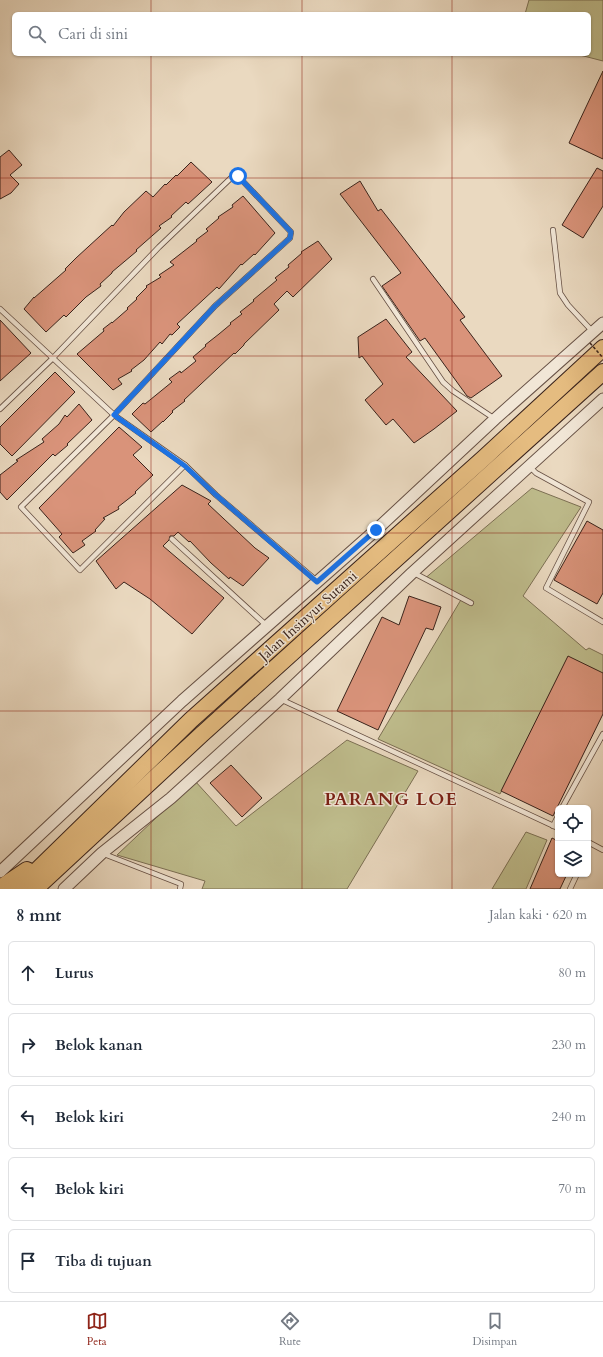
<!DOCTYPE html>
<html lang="id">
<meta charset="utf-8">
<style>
body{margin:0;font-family:Cardo,serif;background:#f6f6f7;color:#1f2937}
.controls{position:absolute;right:12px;bottom:12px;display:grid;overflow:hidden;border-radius:6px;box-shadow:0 1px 3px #0004}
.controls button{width:36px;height:36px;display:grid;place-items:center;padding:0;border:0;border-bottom:1px solid #e0e1e3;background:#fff;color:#1f2937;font:20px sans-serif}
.stop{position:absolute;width:12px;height:12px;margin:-9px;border:3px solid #1a73e8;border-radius:50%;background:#fff}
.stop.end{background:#1a73e8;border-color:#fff;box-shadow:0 1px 4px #0008}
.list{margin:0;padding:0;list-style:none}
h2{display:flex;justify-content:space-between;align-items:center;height:52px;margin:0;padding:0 16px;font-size:17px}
h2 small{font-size:13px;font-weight:400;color:#747a83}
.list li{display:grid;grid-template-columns:26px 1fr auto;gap:12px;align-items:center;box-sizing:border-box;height:64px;margin:0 8px 8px;padding:0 8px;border:1px solid #e0e1e3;border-radius:6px}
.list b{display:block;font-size:15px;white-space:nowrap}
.list em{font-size:13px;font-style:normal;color:#747a83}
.icon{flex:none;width:22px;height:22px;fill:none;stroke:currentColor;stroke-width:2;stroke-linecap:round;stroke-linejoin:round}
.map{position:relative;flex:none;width:603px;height:889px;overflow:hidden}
.search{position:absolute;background:#fff;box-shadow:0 1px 3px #0004;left:12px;right:12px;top:12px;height:44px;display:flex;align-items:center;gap:10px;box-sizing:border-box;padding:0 14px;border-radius:6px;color:#747a83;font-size:15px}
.sheet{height:412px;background:#fff}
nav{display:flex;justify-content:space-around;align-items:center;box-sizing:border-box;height:56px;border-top:1px solid #e0e1e3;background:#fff;font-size:11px;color:#747a83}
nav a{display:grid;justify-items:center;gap:2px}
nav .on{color:#8f2418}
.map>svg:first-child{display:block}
</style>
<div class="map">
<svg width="603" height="889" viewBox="0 0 603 889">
<rect width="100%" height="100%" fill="#ead9c0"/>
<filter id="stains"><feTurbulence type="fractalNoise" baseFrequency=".005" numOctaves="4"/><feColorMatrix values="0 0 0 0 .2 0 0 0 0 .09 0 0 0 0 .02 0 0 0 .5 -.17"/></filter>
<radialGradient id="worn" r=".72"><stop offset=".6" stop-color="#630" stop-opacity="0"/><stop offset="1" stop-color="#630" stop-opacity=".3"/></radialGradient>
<g fill="#bfbd8d" stroke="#7c7054">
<polygon points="529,0 603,0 603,61 576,54 589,54 589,14 525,14"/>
<polygon points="532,488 581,507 523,596 586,650 589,648 603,655 603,674 568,657 500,794 378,739 462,598 423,580"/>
<polygon points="347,740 418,771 347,889 202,889 205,881 117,855 195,781 236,826"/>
<polygon points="526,832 547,840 526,889 492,889"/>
</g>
<g fill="#d9937a" stroke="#3a231b">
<polygon points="603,71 603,159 569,143"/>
<polygon points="9,150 22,165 10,175 19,184 11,193 0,199 0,157"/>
<polygon points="191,162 212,182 188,204 186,202 171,216 172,217 159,226 161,228 136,250 137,251 112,272 112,273 100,284 101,286 86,297 66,317 64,315 46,332 24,309 34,297 34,298 66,270 65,269 76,258 112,225 113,226 124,212 146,191 153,197 165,184 166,185 176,175 177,176"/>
<polygon points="597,168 603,171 603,206 583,238 562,225"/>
<polygon points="360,181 378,211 381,209 465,317 460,320 502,376 471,398 467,396 425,338 420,341 382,286 401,273 340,194"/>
<polygon points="243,196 275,233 255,255 254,254 242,265 241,264 219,289 217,287 177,324 180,327 172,335 170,334 162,344 160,342 144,360 131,370 132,371 118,379 122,384 113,390 77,354 104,331 103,329 112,322 112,323 128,309 127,308 137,299 136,298 147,287 146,286 161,277 159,275 174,265 170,262 197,241 196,240 208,231 206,229 219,218 218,217 233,207 232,205"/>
<polygon points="318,241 332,259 293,297 287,291 274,304 279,310 244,344 244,345 235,354 234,353 184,400 185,401 172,411 173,412 163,422 163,421 151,432 132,414 143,403 145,404 172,382 169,379 180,371 181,373 196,361 193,357 206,346 205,345 219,334 231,324 230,323 242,314 240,312 254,301 253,300 277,280 275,278 289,267 288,265 302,253 301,252"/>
<polygon points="386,319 412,352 406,357 457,411 434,429 414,443 393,419 386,425 365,400 383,384 362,356 359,358 358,337"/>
<polygon points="0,320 31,353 0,381"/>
<polygon points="55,372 75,392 12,456 0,444 0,427"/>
<polygon points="79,404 92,420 67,444 68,445 55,456 53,454 7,500 0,492 0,475 18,461 16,460 44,442 42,439 59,424 65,415 67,417"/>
<polygon points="119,427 142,447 133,455 153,475 135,492 136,493 118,507 119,509 103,518 105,519 95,530 96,531 82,541 85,545 73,553 59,537 62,534 39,508"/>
<polygon points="182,485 211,501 208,504 255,548 269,558 243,586 230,577 229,579 211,563 190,541 189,542 178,532 174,536 170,536 169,540 163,546 224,598 192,634 150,599 124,582 116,589 96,561"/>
<polygon points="587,521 603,530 603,593 597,604 554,580"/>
<polygon points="409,596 441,607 433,630 426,628 378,730 337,711 382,617 399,625"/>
<polygon points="568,656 603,673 603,714 553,816 501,791"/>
<polygon points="231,765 262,798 242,817 210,783"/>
<polygon points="552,838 558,841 558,874 567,874 560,889 530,889"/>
</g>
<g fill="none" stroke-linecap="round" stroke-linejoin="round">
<g stroke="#665044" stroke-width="6">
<g id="service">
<polyline points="553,230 560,293 568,305 593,332"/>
<polyline points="373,279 443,382 453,391 495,419"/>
<polyline points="0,309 114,415 185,465 216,495 317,581"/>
<polyline points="0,409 52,359 159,247 232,177 238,176 291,232 290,238 215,306 114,415 21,507 80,570 185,465"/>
<polyline points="530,467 536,473 589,502 546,588 603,622"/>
<polyline points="172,539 267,626"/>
<polyline points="414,573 471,603"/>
<polyline points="280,699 558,828"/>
<polyline points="562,808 603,734"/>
<polyline points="553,826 558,816"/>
<polyline points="588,842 603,850"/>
<polyline points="104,854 181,884 180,889"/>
<polyline points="570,889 577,874"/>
</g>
</g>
<g stroke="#665044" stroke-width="13">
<g id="tertiary">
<polyline points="0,872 182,701 376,530 495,419 603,323"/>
<polyline points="64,889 102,853 171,798 280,699 412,573 603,399"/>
</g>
</g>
<g stroke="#3a231b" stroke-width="18">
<g id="motorway">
<polyline points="0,888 27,870"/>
<polyline points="18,889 191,720 484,458 603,348"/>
<polyline points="35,889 201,735 603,372"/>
</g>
</g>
<use href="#service" stroke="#f1e6d6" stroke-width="4.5"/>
<use href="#tertiary" stroke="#f1e6d6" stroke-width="11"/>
<use href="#motorway" stroke="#e5bc80" stroke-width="16"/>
<polyline stroke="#3a231b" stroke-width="1.5" stroke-dasharray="3 2" stroke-linecap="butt" points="590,343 603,358"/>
</g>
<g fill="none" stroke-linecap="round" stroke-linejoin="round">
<polyline stroke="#1a73e8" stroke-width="5" points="238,176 291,232 290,238 215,306 114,415 185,466 216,495 317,582 376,530"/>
</g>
<path fill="none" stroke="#8f2418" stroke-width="1" stroke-opacity="0.55" d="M 151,0 L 151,14M 302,0 L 302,14M 452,0 L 452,14M 151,54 L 151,889M 302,54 L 302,889M 452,54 L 452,889M 0,178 L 603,178M 0,356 L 603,356M 0,533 L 603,533M 0,711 L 603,711"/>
<g text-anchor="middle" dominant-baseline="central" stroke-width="3" stroke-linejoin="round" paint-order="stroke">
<g font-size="14" fill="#3a231b" stroke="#f1e6d6">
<text transform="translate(308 616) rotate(-42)">Jalan Insinyur Sutami</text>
</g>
<g font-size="18" font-weight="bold" letter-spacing="1" fill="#7a1f14" stroke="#f1e6d6">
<text x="391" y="799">PARANG LOE</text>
</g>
</g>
<rect width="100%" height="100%" filter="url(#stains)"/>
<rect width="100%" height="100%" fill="url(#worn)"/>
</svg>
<div class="controls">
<button><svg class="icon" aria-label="locate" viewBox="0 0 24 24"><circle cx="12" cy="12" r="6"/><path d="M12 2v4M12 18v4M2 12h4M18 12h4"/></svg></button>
<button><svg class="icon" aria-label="layers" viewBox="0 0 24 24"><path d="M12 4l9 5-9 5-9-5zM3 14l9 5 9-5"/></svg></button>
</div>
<div class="stop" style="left:238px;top:176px"></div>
<div class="stop end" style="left:376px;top:530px"></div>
<div class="search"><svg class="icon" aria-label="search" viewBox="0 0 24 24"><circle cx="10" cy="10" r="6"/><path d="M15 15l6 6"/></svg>Cari di sini</div>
</div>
<section class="sheet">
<h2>8 mnt<small>Jalan kaki · 620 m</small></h2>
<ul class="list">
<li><svg class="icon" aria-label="ahead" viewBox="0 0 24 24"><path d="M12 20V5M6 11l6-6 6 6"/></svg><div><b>Lurus</b></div><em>80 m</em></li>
<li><svg class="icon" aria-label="right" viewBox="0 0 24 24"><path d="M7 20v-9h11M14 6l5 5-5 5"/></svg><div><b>Belok kanan</b></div><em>230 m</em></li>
<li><svg class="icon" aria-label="left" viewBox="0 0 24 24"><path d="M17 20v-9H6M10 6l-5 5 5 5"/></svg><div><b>Belok kiri</b></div><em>240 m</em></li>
<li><svg class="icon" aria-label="left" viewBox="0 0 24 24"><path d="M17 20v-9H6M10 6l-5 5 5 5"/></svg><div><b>Belok kiri</b></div><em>70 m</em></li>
<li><svg class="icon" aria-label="arrive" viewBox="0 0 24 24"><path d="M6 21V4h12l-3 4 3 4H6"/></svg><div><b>Tiba di tujuan</b></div></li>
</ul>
</section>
<nav>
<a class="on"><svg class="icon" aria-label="map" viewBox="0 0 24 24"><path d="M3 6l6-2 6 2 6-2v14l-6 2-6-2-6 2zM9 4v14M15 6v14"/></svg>Peta</a>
<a><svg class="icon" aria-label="directions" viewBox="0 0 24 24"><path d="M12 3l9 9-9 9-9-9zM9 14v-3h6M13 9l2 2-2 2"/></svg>Rute</a>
<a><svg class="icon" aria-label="saved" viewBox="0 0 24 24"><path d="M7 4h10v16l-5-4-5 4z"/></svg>Disimpan</a>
</nav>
